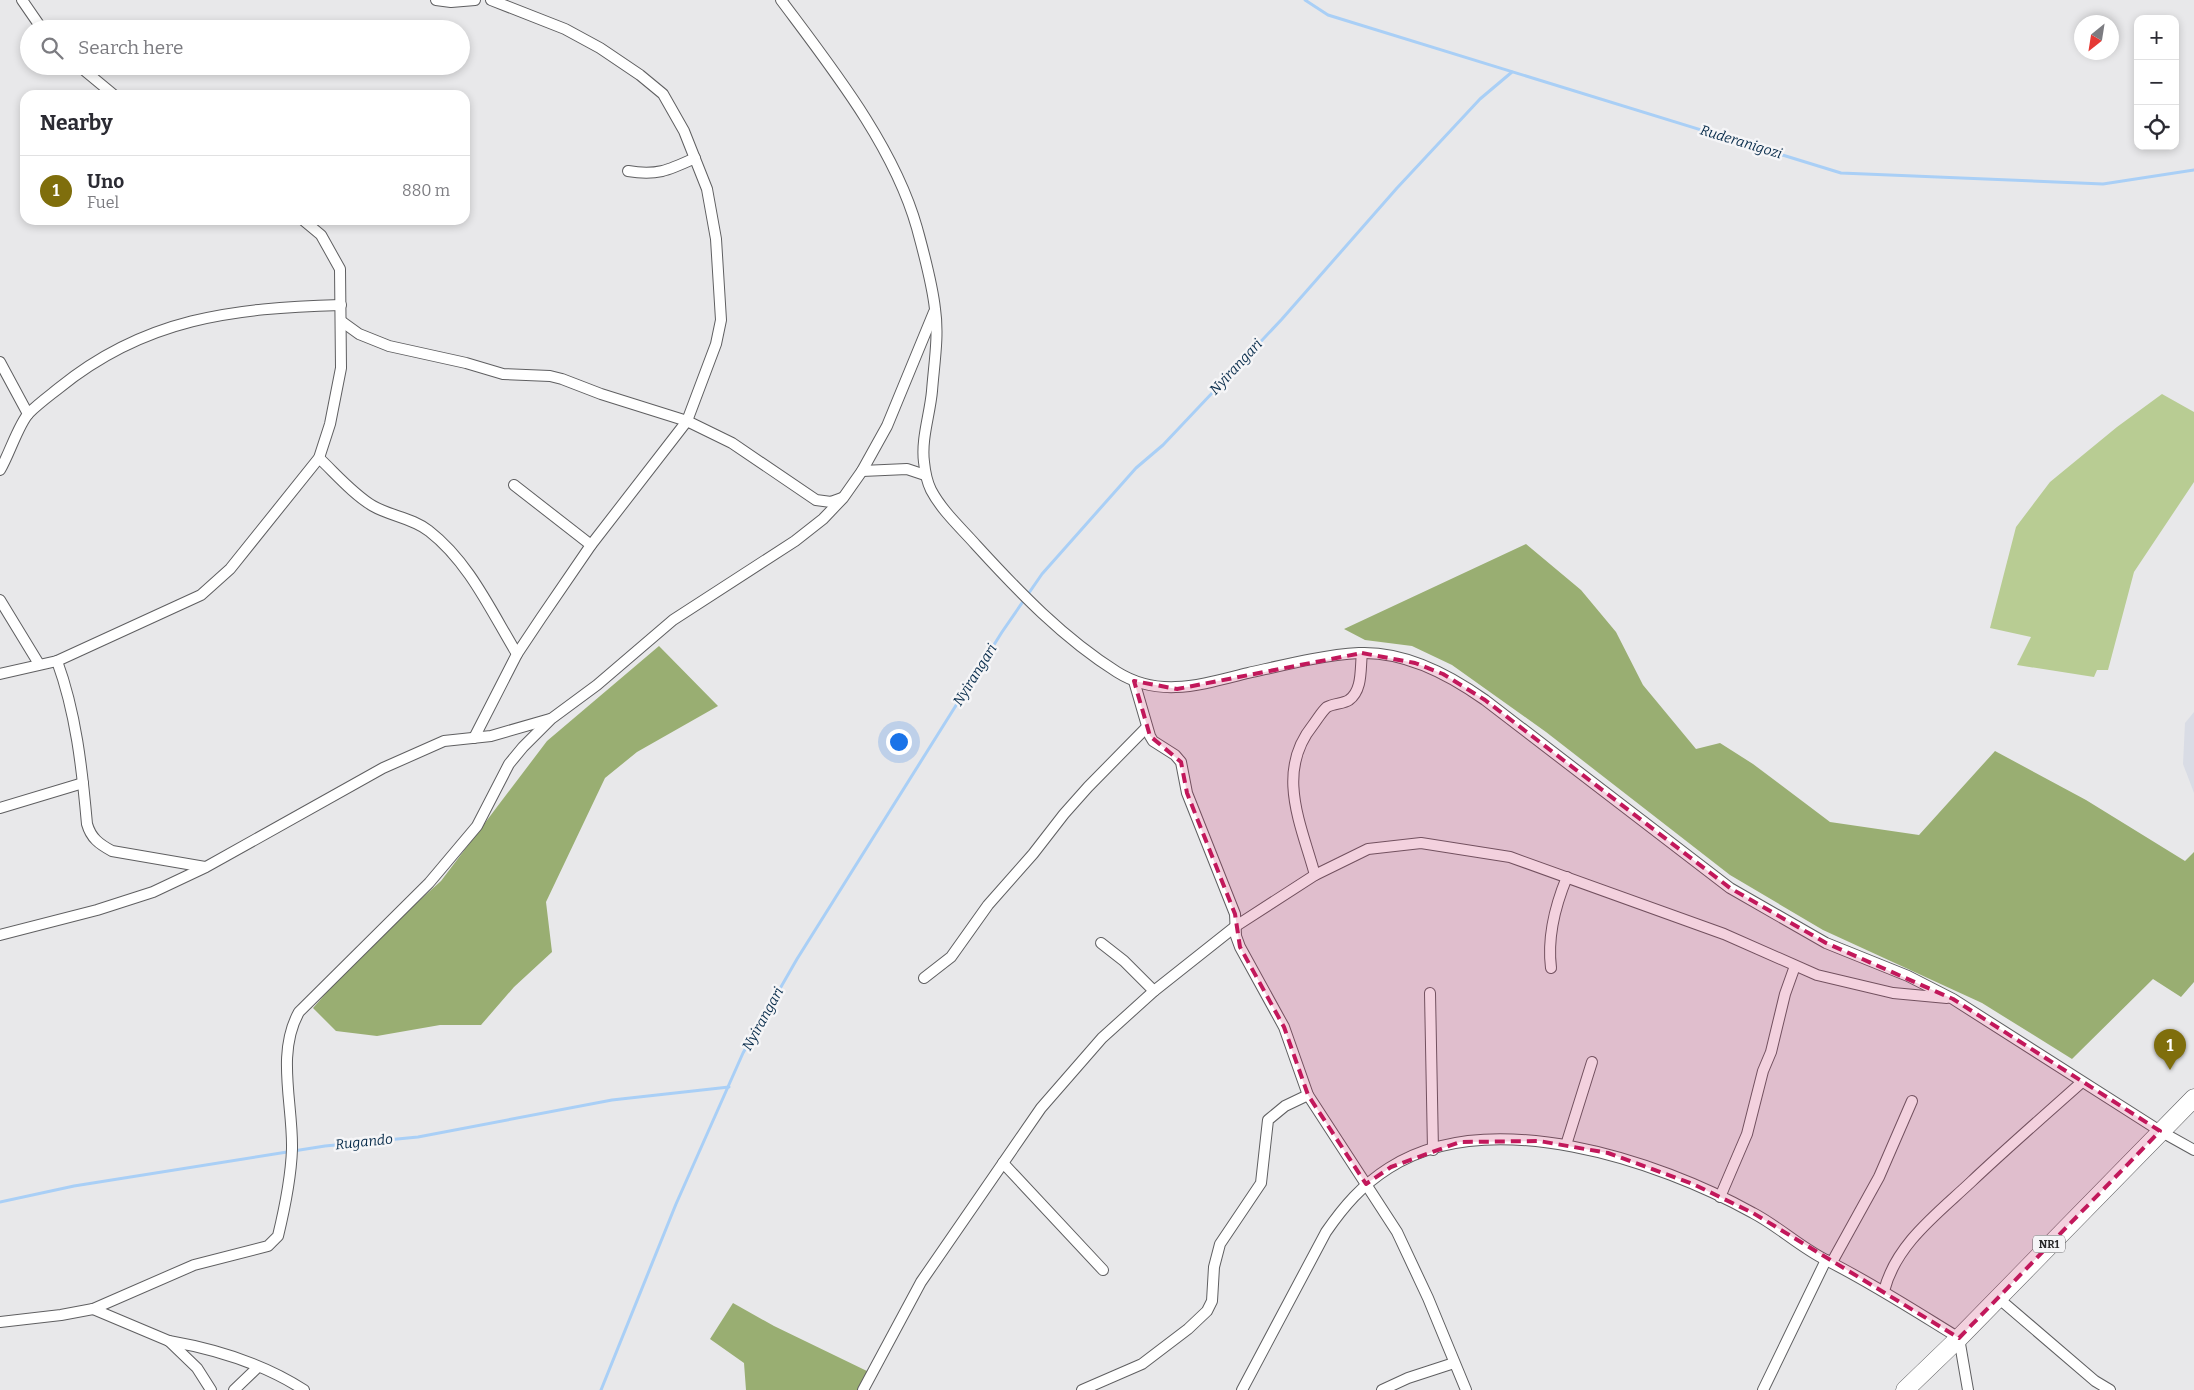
<!DOCTYPE html>
<meta charset="utf-8">
<style>
body{margin:0;font-family:Bitter,serif;background:#f2f2f3;color:#2b2b33}
.controls{position:absolute;right:15px;top:15px;display:grid;overflow:hidden;border-radius:10px;box-shadow:0 2px 8px #0003}
.controls button{width:45px;height:45px;display:grid;place-items:center;padding:0;border:0;border-bottom:1px solid #e1e1e2;background:#fff;color:#2b2b33;font:25px sans-serif}
.compass{position:absolute;left:2074px;top:15px;width:45px;height:45px;border-radius:50%;background:#fff;box-shadow:0 2px 8px #0003;rotate:210deg}
.you{position:absolute;left:898px;top:741px;width:18px;height:18px;margin:-12px;border:4px solid #fff;border-radius:50%;background:#1a73e8;box-shadow:0 0 0 8px #1a73e833}
.badge{display:grid;place-items:center;width:32px;height:32px;border-radius:50%;background:#7f6e0c;color:#fff;font-size:16px;font-weight:700}
.pin{position:absolute;translate:-50% -41px;filter:drop-shadow(0 1px 2px #0008)}
.pin::after{content:'';position:absolute;top:26px;width:18px;height:15px;background:inherit;clip-path:polygon(0 0,100% 0,50% 100%)}
.list{margin:0;padding:0;list-style:none}
h2{display:flex;justify-content:space-between;align-items:center;height:65px;margin:0;padding:0 20px;font-size:21px}
h2 small{font-size:16px;font-weight:400;color:#7c7c81}
.list li{display:grid;grid-template-columns:32px 1fr auto;gap:15px;align-items:center;box-sizing:border-box;height:70px;padding:0 20px;border-top:1px solid #e1e1e2}
.list b{display:block;font-size:19px;white-space:nowrap}
.list p{margin:0;font-size:16px;white-space:nowrap;color:#7c7c81}
.list em{font-size:16px;font-style:normal;color:#7c7c81}
.icon{flex:none;width:28px;height:28px;fill:none;stroke:currentColor;stroke-width:2;stroke-linecap:round;stroke-linejoin:round}
.map{position:relative;flex:none;width:2194px;height:1390px;overflow:hidden}
.search{position:absolute;background:#fff;box-shadow:0 2px 8px #0003;left:20px;top:20px;width:450px;height:55px;display:flex;align-items:center;gap:12px;box-sizing:border-box;padding:0 18px;border-radius:28px;color:#7c7c81;font-size:19px}
.panel{position:absolute;background:#fff;box-shadow:0 2px 8px #0003;left:20px;top:90px;width:450px;height:135px;border-radius:15px}
.map>svg:first-child{display:block}
</style>
<div class="map">
<svg width="2194" height="1390" viewBox="0 0 2194 1390">
<rect width="100%" height="100%" fill="#e8e8ea"/>
<polygon fill="#d9dce5" points="2194,712 2194,793 2183,764 2185,723"/>
<polygon fill="#b8cc93" points="2162,394 2194,412 2194,482 2134,572 2108,670 2097,670 2094,677 2017,665 2031,637 1990,628 2016,527 2050,482 2117,427"/>
<g fill="#99ae72">
<polygon points="1526,544 1581,590 1616,632 1643,685 1696,749 1720,743 1753,764 1830,822 1919,835 1995,751 2086,800 2185,861 2194,852 2194,982 2181,997 2153,979 2072,1059 1982,1003 1823,930 1730,875 1546,732 1452,665 1412,646 1365,640 1344,629"/>
<polygon points="659,646 718,706 637,752 605,778 546,902 552,952 514,987 481,1025 440,1025 377,1036 336,1031 313,1008 363,951 441,881 547,741"/>
<polygon points="733,1303 774,1326 869,1372 860,1390 746,1390 744,1363 710,1339"/>
</g>
<g fill="none" stroke-linecap="round" stroke-linejoin="round">
<g stroke="#a9cff6" stroke-width="3">
<polyline points="1305,0 1328,15 1841,173 2103,184 2194,170"/>
<polyline points="0,1202 74,1186 325,1146 418,1137 612,1100 729,1087"/>
<polyline points="601,1390 676,1204 743,1053 797,959 1002,632 1042,574 1136,468 1163,445 1282,319 1397,188 1480,99 1512,72"/>
</g>
<g stroke="#5f5f61" stroke-width="12">
<g id="street">
<polyline points="22,0 42,29"/>
<polyline points="436,0 451,2 475,0"/>
<path d="M 781,0 C 831,67 894,146 917,228 C 924,254 932,282 935,309 C 939,336 934,364 932,391 C 930,414 921,439 924,462 C 925,472 927,482 931,490 C 942,511 961,528 976,545 C 1019,592 1063,638 1117,672 C 1160,699 1203,684 1248,673 C 1284,665 1323,655 1359,653 C 1404,651 1450,675 1485,700 L 1730,888 L 1826,943 L 1908,976 L 1953,999 L 2160,1131 L 2194,1150"/>
<polyline points="79,66 114,95"/>
<path d="M 628,171 C 657,176 669,170 695,158"/>
<polyline points="341,321 359,334 389,346 466,363 503,374 550,376 562,379 601,394 687,421 732,443 816,500 831,502 842,498"/>
<polyline points="0,362 28,414"/>
<path d="M 319,458 C 336,474 353,494 373,506 C 390,516 413,518 429,531 C 469,562 491,611 517,654"/>
<path d="M 0,470 C 9,455 19,423 29,413 C 38,404 49,396 59,388 C 145,318 233,308 341,305"/>
<polyline points="862,471 907,469 925,475"/>
<polyline points="514,485 591,545"/>
<polyline points="0,600 39,664"/>
<path d="M 57,661 C 76,713 82,768 87,824 C 91,838 99,844 112,851 L 205,867"/>
<polyline points="0,674 57,661 201,595 230,569 319,458 330,424 341,368 340,269 321,235 303,220"/>
<polyline points="1134,681 1150,736 1153,741 1175,755 1181,762 1187,793 1235,914 1236,936 1240,947 1284,1027 1308,1095 1397,1232 1428,1298 1466,1390"/>
<polyline points="474,738 517,654 541,618 591,545 687,421 716,344 721,320 716,239 707,189 684,131 663,94 640,75 600,48 565,29 491,0"/>
<polyline points="0,808 83,783"/>
<path d="M 1315,875 C 1301,824 1275,772 1313,725 C 1317,720 1322,711 1327,707 C 1334,703 1343,704 1349,700 C 1363,690 1360,668 1362,653"/>
<polyline points="0,935 97,910 153,892 206,867 383,768 444,741 491,736 550,719"/>
<polyline points="1101,943 1124,961 1154,991"/>
<path d="M 1551,968 C 1547,936 1555,906 1567,877"/>
<polyline points="924,978 951,957 988,905 1033,854 1064,814 1088,787 1146,728"/>
<polyline points="1430,993 1433,1150"/>
<polyline points="1566,1145 1592,1062"/>
<polyline points="1003,1163 1103,1270"/>
<polyline points="1720,1197 1747,1134 1763,1071 1771,1052 1785,994 1795,966"/>
<polyline points="1832,1262 1879,1177 1912,1101"/>
<path d="M 1884,1291 C 1896,1244 1937,1214 1971,1182 C 2007,1148 2045,1115 2082,1082"/>
<polyline points="1997,1297 2095,1381 2110,1390"/>
<polyline points="93,1309 169,1341 197,1368 211,1390"/>
<path d="M 0,1322 L 61,1315 L 93,1309 L 194,1265 L 268,1246 L 278,1236 C 285,1207 291,1178 292,1149 C 293,1104 276,1053 299,1012 L 429,883 L 477,826 L 509,764 L 523,747 L 551,719 L 597,685 L 673,620 L 795,541 L 823,519 L 843,498 L 862,471 L 887,426 L 934,312"/>
<path d="M 169,1341 C 215,1349 264,1364 304,1390"/>
<polyline points="234,1390 258,1367"/>
<polyline points="863,1390 921,1282 1041,1108 1102,1038 1154,991 1236,926 1315,875 1368,849 1421,843 1510,857 1724,934 1817,975 1893,993 1947,998"/>
<polyline points="1082,1390 1142,1364 1188,1329 1207,1311 1212,1301 1214,1267 1220,1244 1261,1183 1268,1120 1285,1106 1308,1095"/>
<path d="M 1242,1390 L 1326,1232 C 1344,1206 1362,1185 1389,1168 C 1489,1104 1658,1160 1753,1213 C 1778,1226 1800,1247 1826,1260 C 1872,1283 1915,1311 1959,1338 L 1968,1390"/>
<polyline points="1382,1390 1408,1378 1454,1363"/>
<polyline points="1763,1390 1826,1260"/>
</g>
</g>
<g stroke="#5f5f61" stroke-width="19">
<polyline id="highway" points="1905,1390 1959,1338 2194,1098"/>
</g>
<use href="#street" stroke="#fff" stroke-width="10"/>
<use href="#highway" stroke="#fff" stroke-width="18"/>
</g>
<path fill="#c2185b" fill-opacity="0.2" stroke="#c2185b" stroke-width="4" stroke-dasharray="10 6" stroke-linejoin="round" d="M 1362,653 L 1415,663 L 1443,674 L 1485,700 L 1730,888 L 1826,943 L 1953,999 L 2160,1131 L 1959,1338 L 1753,1213 L 1693,1184 L 1608,1153 L 1539,1141 L 1460,1142 L 1391,1167 L 1366,1184 L 1308,1095 L 1284,1027 L 1240,947 L 1235,914 L 1187,793 L 1181,762 L 1150,736 L 1134,681 L 1177,689 Z"/>
<g text-anchor="middle" dominant-baseline="central" stroke-width="5" stroke-linejoin="round" paint-order="stroke">
<rect fill="#f5f5f7" stroke="#666668" stroke-width="1" x="2033" y="1235.5" width="32" height="17" rx="4"/>
<g font-size="11" font-weight="bold" fill="#29292a">
<text x="2049" y="1244">NR1</text>
</g>
<g font-size="14" font-style="italic" fill="#082c4b" stroke="#f5f5f7">
<text transform="translate(1741 142) rotate(17)">Ruderanigozi</text>
<text transform="translate(1236 367) rotate(-47)">Nyirangari</text>
<text transform="translate(975 675) rotate(-58)">Nyirangari</text>
<text transform="translate(763 1019) rotate(-61)">Nyirangari</text>
<text transform="translate(364 1142) rotate(-6)">Rugando</text>
</g>
</g>
</svg>
<div class="controls">
<button>+</button>
<button>−</button>
<button><svg class="icon" aria-label="locate" viewBox="0 0 24 24"><circle cx="12" cy="12" r="6"/><path d="M12 2v4M12 18v4M2 12h4M18 12h4"/></svg></button>
</div>
<svg class="compass" viewBox="-18 -18 36 36"><path d="M0-13l5 13h-10z" fill="#e53935"/><path d="M0 13l5-13h-10z" fill="#7c7c81"/></svg>
<div class="you"></div>
<div class="pin badge" style="left:2170px;top:1070px">1</div>
<div class="search"><svg class="icon" aria-label="search" viewBox="0 0 24 24"><circle cx="10" cy="10" r="6"/><path d="M15 15l6 6"/></svg>Search here</div>
<section class="panel">
<h2>Nearby<small></small></h2>
<ul class="list">
<li><span class="badge">1</span><div><b>Uno</b><p>Fuel</p></div><em>880 m</em></li>
</ul>
</section>
</div>
